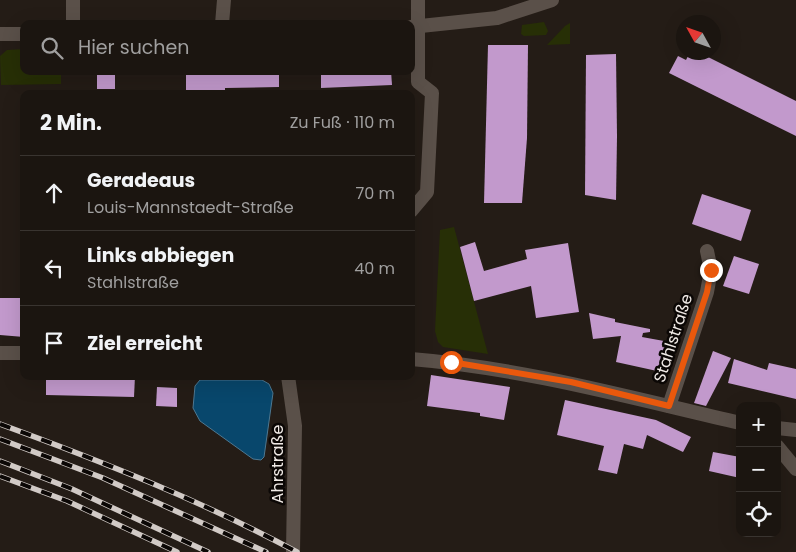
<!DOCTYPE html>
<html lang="de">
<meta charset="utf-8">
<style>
body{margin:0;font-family:Poppins,sans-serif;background:#28221e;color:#f1f3f6}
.controls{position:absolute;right:15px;bottom:15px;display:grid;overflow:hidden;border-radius:10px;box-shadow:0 5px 20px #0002}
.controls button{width:45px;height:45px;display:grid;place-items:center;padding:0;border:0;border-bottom:1px solid #393430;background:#1b1510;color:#f1f3f6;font:25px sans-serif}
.compass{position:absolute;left:676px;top:15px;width:45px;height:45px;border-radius:50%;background:#1b1510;box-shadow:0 5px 20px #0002;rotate:310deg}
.stop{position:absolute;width:15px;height:15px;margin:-11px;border:4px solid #ea580c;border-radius:50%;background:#fff}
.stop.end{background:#ea580c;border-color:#fff;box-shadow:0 1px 5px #0008}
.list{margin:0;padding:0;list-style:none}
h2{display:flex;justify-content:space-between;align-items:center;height:65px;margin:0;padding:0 20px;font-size:21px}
h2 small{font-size:16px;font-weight:400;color:#a09f9f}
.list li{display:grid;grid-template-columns:32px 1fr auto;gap:15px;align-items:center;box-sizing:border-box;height:75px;padding:0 20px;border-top:1px solid #393430}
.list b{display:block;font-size:19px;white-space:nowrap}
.list p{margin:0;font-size:16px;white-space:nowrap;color:#a09f9f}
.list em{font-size:16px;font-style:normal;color:#a09f9f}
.icon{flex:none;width:28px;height:28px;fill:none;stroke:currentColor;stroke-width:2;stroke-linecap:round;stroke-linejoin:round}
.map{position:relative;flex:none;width:796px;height:552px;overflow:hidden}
.search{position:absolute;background:#1b1510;box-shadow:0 5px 20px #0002;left:20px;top:20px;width:395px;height:55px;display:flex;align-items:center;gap:12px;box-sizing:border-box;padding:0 18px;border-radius:10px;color:#a09f9f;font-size:19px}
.panel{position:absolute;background:#1b1510;box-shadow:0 5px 20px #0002;left:20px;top:90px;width:395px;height:290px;border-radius:10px}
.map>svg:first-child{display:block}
</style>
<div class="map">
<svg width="796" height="552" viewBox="0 0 796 552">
<rect width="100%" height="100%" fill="#241c16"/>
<g fill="#272f06">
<polygon points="544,22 548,31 546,35 524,36 521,34 522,25"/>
<polygon points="570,23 570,44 547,45 565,26"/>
<polygon points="24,49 24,71 61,71 61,84 1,85 0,56 7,50"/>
<polygon points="454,227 488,354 443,347 438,342 435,331 440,230"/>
</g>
<polygon fill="#08476c" stroke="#4e7891" points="200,380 262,380 269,384 273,393 264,457 261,460 253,459 200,421 193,408 195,386"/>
<g fill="#c299cc">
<polygon points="488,45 528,45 527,138 522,203 484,203"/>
<polygon points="690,52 698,52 796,101 796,136 669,73 678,56 686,60"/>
<polygon points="616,54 617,136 616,200 585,195 586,55"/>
<rect x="97" y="71" width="18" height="18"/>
<polygon points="186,71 279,71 279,87 225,88 225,94 186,94"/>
<polygon points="321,71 391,71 392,85 321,88"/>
<polygon points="702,194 751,210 741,241 692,224"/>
<polygon points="475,242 484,271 527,259 525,250 568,243 579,312 536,318 531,286 474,301 460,247"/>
<polygon points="734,256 759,264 749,294 723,286"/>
<polygon points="0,298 24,298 24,337 0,335"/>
<polygon points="589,313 615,319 615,322 650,329 650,332 643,333 642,337 664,341 662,347 667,348 663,366 659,365 657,371 616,362 621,336 593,339"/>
<polygon points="713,351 731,358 706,406 694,403"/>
<polygon points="734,359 767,370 769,363 796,369 796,399 728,383"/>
<polygon points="431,375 510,387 504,420 480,416 480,413 427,406"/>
<polygon points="46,376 135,376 134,397 46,395"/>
<polygon points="157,387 177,388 177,407 156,406"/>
<polygon points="565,400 656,420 691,437 683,452 647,435 643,449 624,444 617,474 598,470 604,446 557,435"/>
<polygon points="713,452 740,457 740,478 709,471"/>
</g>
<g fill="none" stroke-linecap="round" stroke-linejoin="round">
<g stroke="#5a5049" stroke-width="14">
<polyline points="73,0 73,24"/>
<polyline points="222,24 224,0"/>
<polyline points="411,27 497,18 552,0"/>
<polyline points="0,34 24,34"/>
<polyline points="411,211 427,192 432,93 418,82 418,0"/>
<polyline points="0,353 24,353"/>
<path d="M 411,359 C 523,368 631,398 740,423"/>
<polyline points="288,376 295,426 293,552"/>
<polyline points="669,406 707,292 711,270 707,251"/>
<polyline points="777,428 796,430"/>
<polyline points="777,446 796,469"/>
</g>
<g stroke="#d1cac6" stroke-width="5.5">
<g id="rail">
<path d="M 0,424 C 101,461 202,501 297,552"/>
<polyline points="0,439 103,478 266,552"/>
<polyline points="0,461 72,489 208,552"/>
<polyline points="0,476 67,501 177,552"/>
</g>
</g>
<use href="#rail" stroke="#0b0705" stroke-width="4" stroke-dasharray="11" stroke-linecap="butt"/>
</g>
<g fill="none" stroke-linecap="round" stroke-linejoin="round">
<polyline stroke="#ea580c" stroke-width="6" points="451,362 571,382 669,406 707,292 711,270"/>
</g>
<g text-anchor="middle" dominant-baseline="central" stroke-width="5" stroke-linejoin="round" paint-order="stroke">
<g font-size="16" fill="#f0eae6" stroke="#0b0705">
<text transform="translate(673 338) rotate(-72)">Stahlstraße</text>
<text transform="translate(277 464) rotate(-90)">Ahrstraße</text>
</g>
</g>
</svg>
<div class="controls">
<button>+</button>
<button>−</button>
<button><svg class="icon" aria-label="locate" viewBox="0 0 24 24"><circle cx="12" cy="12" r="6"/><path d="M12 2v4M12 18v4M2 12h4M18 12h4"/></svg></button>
</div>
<svg class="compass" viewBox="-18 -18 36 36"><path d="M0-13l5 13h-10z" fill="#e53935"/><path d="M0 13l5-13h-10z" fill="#a09f9f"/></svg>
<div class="stop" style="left:451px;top:362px"></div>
<div class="stop end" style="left:711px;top:270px"></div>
<div class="search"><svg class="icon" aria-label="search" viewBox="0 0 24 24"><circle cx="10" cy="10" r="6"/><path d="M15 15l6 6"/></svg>Hier suchen</div>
<section class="panel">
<h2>2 Min.<small>Zu Fuß · 110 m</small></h2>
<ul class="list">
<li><svg class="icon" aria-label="ahead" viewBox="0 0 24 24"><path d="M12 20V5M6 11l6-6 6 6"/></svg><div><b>Geradeaus</b><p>Louis-Mannstaedt-Straße</p></div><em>70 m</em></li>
<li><svg class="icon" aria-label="left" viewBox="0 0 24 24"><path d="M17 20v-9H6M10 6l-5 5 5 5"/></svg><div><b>Links abbiegen</b><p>Stahlstraße</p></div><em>40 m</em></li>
<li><svg class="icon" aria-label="arrive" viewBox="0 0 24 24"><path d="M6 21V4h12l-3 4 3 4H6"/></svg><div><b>Ziel erreicht</b></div></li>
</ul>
</section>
</div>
